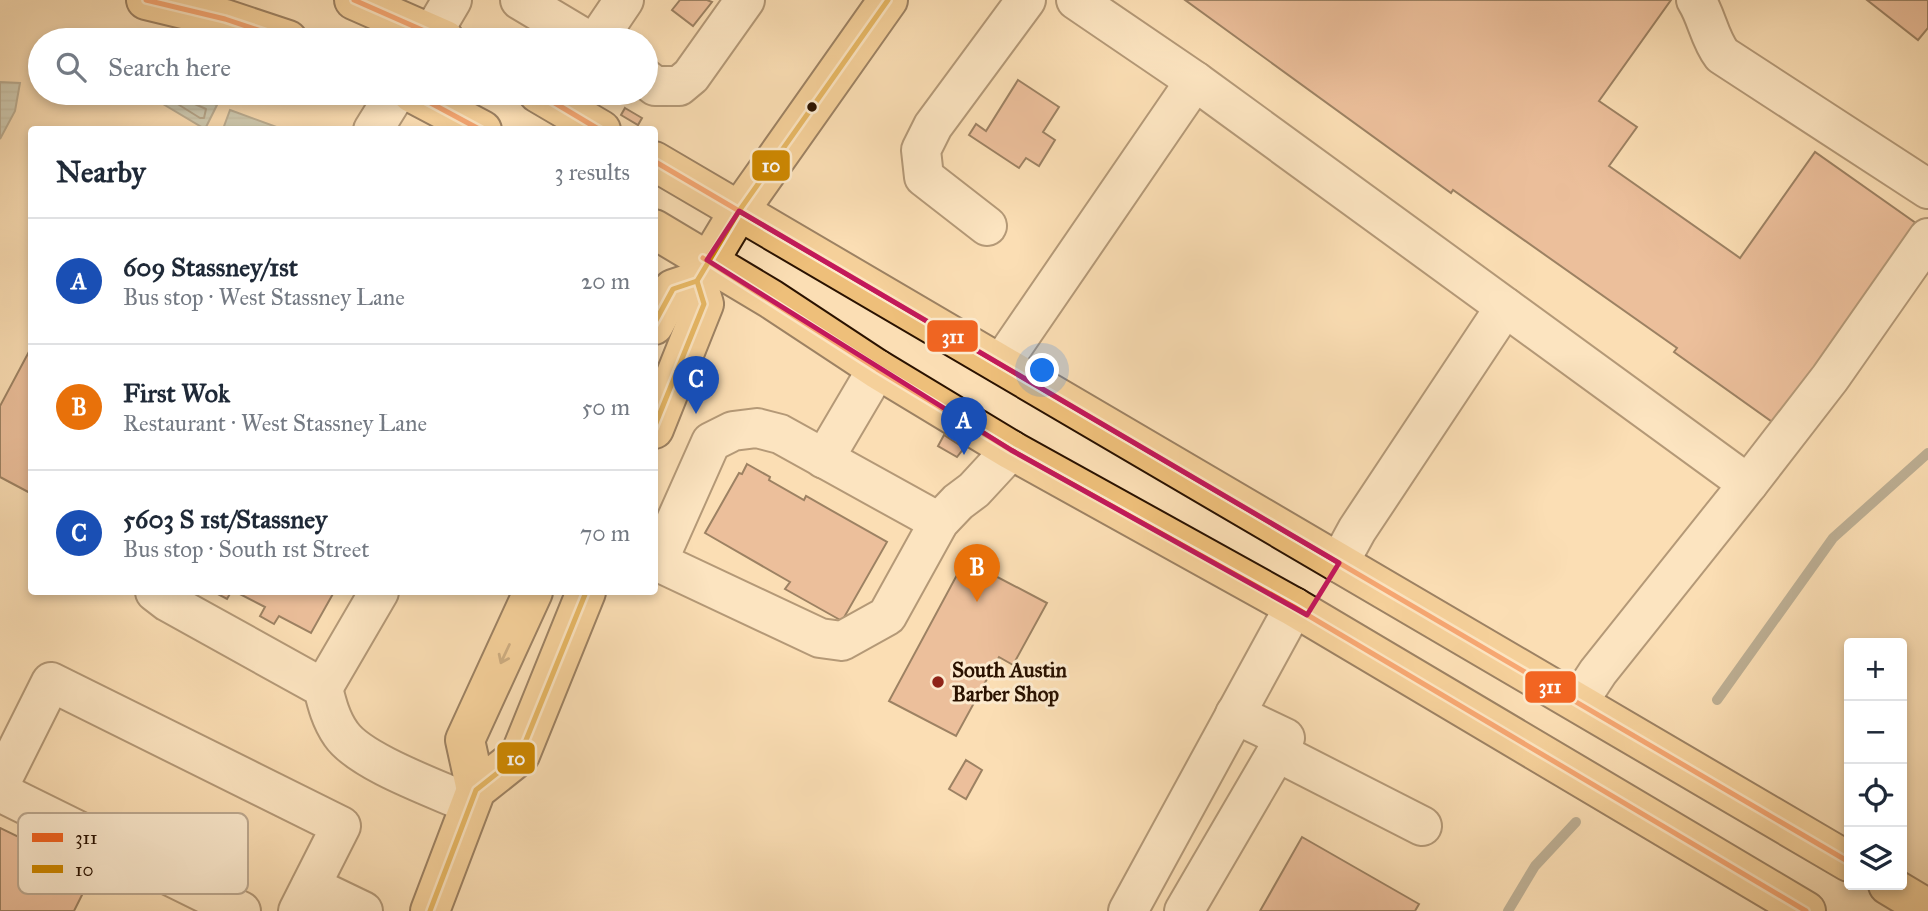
<!DOCTYPE html>
<meta charset="utf-8">
<style>
body{margin:0;font-family:"IM FELL Great Primer",serif;background:#f2f2f3;color:#1f2937}
.controls{position:absolute;right:21px;bottom:21px;display:grid;overflow:hidden;border-radius:7px;box-shadow:0 4px 10px #0003}
.controls button{width:63px;height:63px;display:grid;place-items:center;padding:0;border:0;border-bottom:2px solid #e0e1e3;background:#fff;color:#1f2937;font:35px sans-serif}
.you{position:absolute;left:1043px;top:371px;width:24px;height:24px;margin:-18px;border:5px solid #fff;border-radius:50%;background:#1a73e8;box-shadow:0 0 0 10px #1a73e833}
.badge{display:grid;place-items:center;width:46px;height:46px;border-radius:50%;background:#111827;color:#fff;font-size:23px;font-weight:700}
.pin{position:absolute;translate:-50% -58px;filter:drop-shadow(0 2px 4px #0008)}
.pin::after{content:'';position:absolute;top:37px;width:24px;height:21px;background:inherit;clip-path:polygon(0 0,100% 0,50% 100%)}
.list{margin:0;padding:0;list-style:none}
h2{display:flex;justify-content:space-between;align-items:center;height:91px;margin:0;padding:0 28px;font-size:30px}
h2 small{font-size:23px;font-weight:400;color:#747a83}
.list li{display:grid;grid-template-columns:46px 1fr auto;gap:21px;align-items:center;box-sizing:border-box;height:126px;padding:0 28px;border-top:2px solid #e0e1e3}
.list b{display:block;font-size:26px;white-space:nowrap}
.list p{margin:0;font-size:23px;white-space:nowrap;color:#747a83}
.list em{font-size:23px;font-style:normal;color:#747a83}
.icon{flex:none;width:38px;height:38px;fill:none;stroke:currentColor;stroke-width:2;stroke-linecap:round;stroke-linejoin:round}
.map{position:relative;flex:none;width:1928px;height:911px;overflow:hidden}
.search{position:absolute;background:#fff;box-shadow:0 4px 10px #0003;left:28px;top:28px;width:630px;height:77px;display:flex;align-items:center;gap:18px;box-sizing:border-box;padding:0 24px;border-radius:38px;color:#747a83;font-size:26px}
.panel{position:absolute;background:#fff;box-shadow:0 4px 10px #0003;left:28px;top:126px;width:630px;height:469px;border-radius:7px}
.map>svg:first-child{display:block}
</style>
<div class="map">
<svg width="1928" height="911" viewBox="0 0 1928 911">
<defs>
<pattern id="water-rules" width="6" height="5" patternUnits="userSpaceOnUse" patternTransform="scale(1.75)"><rect width="6" height="5" fill="#a1bbb6"/><path d="M0 2.5h6" fill="none" stroke="#8ba09b"/></pattern>
</defs>
<rect width="100%" height="100%" fill="#fbdeb4"/>
<filter id="stains"><feTurbulence type="fractalNoise" baseFrequency=".00286" numOctaves="4"/><feColorMatrix values="0 0 0 0 .2 0 0 0 0 .09 0 0 0 0 .02 0 0 0 .5 -.17"/></filter>
<radialGradient id="worn" r=".72"><stop offset=".6" stop-color="#630" stop-opacity="0"/><stop offset="1" stop-color="#630" stop-opacity=".3"/></radialGradient>
<g fill="url(#water-rules)" stroke="#71776d" stroke-width="2">
<polygon points="0,82 20,83 15,111 0,139"/>
<polygon points="151,93 183,93 217,105 205,129 163,104"/>
<polygon points="230,110 282,129 223,129"/>
</g>
<g fill="none" stroke-linecap="round" stroke-linejoin="round">
<polyline stroke="#66665b" stroke-width="2" points="160,93 200,118 204,118 206,109 188,101 185,93"/>
<g stroke="#71776d" stroke-width="10">
<polyline points="1717,700 1833,538 1928,453"/>
<polyline points="1508,911 1535,866 1576,822"/>
</g>
</g>
<g fill="#da997c" stroke="#2a1200" stroke-width="2">
<polygon points="680,0 707,0 712,2 693,26 672,10"/>
<polygon points="1185,0 1671,0 1599,101 1637,127 1609,166 1740,258 1815,152 1920,226 1778,426 1674,352 1677,348 1453,190 1451,193"/>
<polygon points="1867,0 1928,0 1928,28 1918,40"/>
<polygon points="1018,80 1059,107 1043,132 1055,140 1039,166 1026,158 1019,168 969,135 976,124 986,131"/>
<polygon points="625,108 642,118 638,125 621,115"/>
<polygon points="32,346 32,494 0,477 0,406"/>
<polygon points="944,435 964,448 957,457 938,446"/>
<polygon points="747,464 770,477 769,480 804,500 806,496 887,542 842,621 785,589 790,582 705,533 739,473 742,474"/>
<polygon points="965,560 1047,603 1013,665 999,657 956,736 889,701"/>
<polygon points="214,592 231,592 227,599"/>
<polygon points="236,592 334,592 311,633 279,616 274,624 260,616 265,607"/>
<polygon points="966,760 982,770 966,799 949,789"/>
<polygon points="0,828 93,873 74,911 0,911"/>
<polygon points="1302,837 1419,904 1415,911 1260,911"/>
</g>
<g fill="none" stroke-linecap="round" stroke-linejoin="round">
<g stroke="#5e452d" stroke-width="42">
<g id="minor">
<polyline points="520,0 587,40"/>
<polyline points="1076,0 1195,81 1748,484 1598,672 1579,701"/>
<path d="M 1696,0 C 1707,17 1709,38 1722,55 L 1928,189"/>
<polyline points="432,34 452,0"/>
<polyline points="597,40 624,0"/>
<polyline points="646,79 655,86 679,86 691,76 745,0"/>
<polyline points="373,130 396,93"/>
<polyline points="987,226 924,177 921,150 933,126 1026,0"/>
<polyline points="1001,364 1195,81"/>
<polyline points="824,459 877,369"/>
<polyline points="1748,484 1830,378 1928,238"/>
<polyline points="654,560 820,638 842,641 887,616 939,522 958,502 974,490 1011,450"/>
<polyline points="658,561 711,442 733,431 757,428 780,434 939,522"/>
<polyline points="1339,563 1357,530 1505,307"/>
<path d="M 155,592 L 168,602 L 323,688 C 327,704 331,720 341,734 C 360,762 437,789 470,804"/>
<polyline points="323,688 379,592"/>
<polyline points="1277,752 1422,826"/>
<polyline points="0,784 51,682 341,826 298,911"/>
<polyline points="0,792 241,911"/>
<polyline points="311,886 363,911"/>
<polyline points="1128,911 1294,607"/>
<polyline points="1184,911 1285,738 1235,714"/>
</g>
</g>
<g stroke="#2a1200" stroke-width="42">
<g id="major">
<polyline points="146,0 225,19 288,40"/>
<polyline points="354,0 445,40"/>
<polyline points="412,93 482,130"/>
<polyline points="538,93 601,130"/>
<polyline points="654,161 1849,862"/>
<polyline points="654,229 771,299 877,369 1011,450 1294,607 1806,911"/>
<polyline points="654,325 673,289 697,281 739,211 888,0"/>
<polyline points="654,429 704,304 697,281"/>
<polyline points="476,790 465,740 533,592"/>
<polyline points="1888,885 1928,909"/>
<polyline points="430,911 476,790 520,755 586,592"/>
</g>
</g>
<use href="#minor" stroke="#fceace" stroke-width="38"/>
<use href="#major" stroke="#eebf7a" stroke-width="38"/>
<g stroke="#fceace" stroke-width="10">
<g id="bus-1">
<polyline points="146,0 225,19 288,40"/>
<polyline points="354,0 445,40"/>
<polyline points="412,93 481,130"/>
<polyline points="538,93 600,130"/>
<polyline points="654,161 1849,862"/>
<polyline points="703,258 877,369 1011,450 1294,607 1806,911"/>
</g>
</g>
<g stroke="#fceace" stroke-width="10">
<g id="bus-2">
<polyline points="654,324 673,289 697,281 739,211 888,0"/>
<polyline points="654,428 704,304 697,281"/>
<polyline points="430,911 476,790 520,755 586,592"/>
</g>
</g>
<use href="#bus-1" stroke="#f26522" stroke-width="5"/>
<use href="#bus-2" stroke="#ce8800" stroke-width="5"/>
</g>
<defs><path id="oneway-shaft" d="M-6 0H5M1.5-3L5.5 0L1.5 3" fill="none" stroke-width="1.6" stroke-linecap="round" stroke-linejoin="round" transform="scale(1.75)"/></defs>
<use stroke="#967143" href="#oneway-shaft" transform="translate(505 654) rotate(115)"/>
<path d="M0 0H1928V911H0ZM 739,211 L 1339,563 L 1307,615 L 1011,450 L 707,260 Z" fill="#fbdeb4" fill-opacity=".55" fill-rule="evenodd"/>
<path fill="none" stroke="#c2185b" stroke-width="5" stroke-linejoin="round" d="M 739,211 L 1339,563 L 1307,615 L 1011,450 L 707,260 Z"/>
<circle fill="#2a1200" stroke="#fceace" stroke-width="2.5" cx="812" cy="107" r="6"/>
<circle fill="#8f2418" stroke="#fceace" stroke-width="2.5" cx="938" cy="682" r="7"/>
<g text-anchor="middle" dominant-baseline="central" stroke-width="6" stroke-linejoin="round" paint-order="stroke">
<g font-size="21" font-weight="bold" fill="#2a1200" stroke="#fceace" text-anchor="start">
<text x="952" y="670">South Austin<tspan x="952" dy="24">Barber Shop</tspan></text>
</g>
</g>
<rect x="18" y="813" width="230" height="81" rx="10" fill="#fceace" stroke="#bda990" stroke-width="2"/>
<rect x="32" y="833" width="31" height="9" fill="#f26522"/>
<rect x="32" y="865" width="31" height="8" fill="#ce8800"/>
<g font-size="19" fill="#2a1200">
<text x="75" y="844">311</text>
<text x="75" y="876">10</text>
</g>
<g stroke="#fceace" stroke-width="2.5">
<rect x="751" y="149" width="40" height="33" rx="7" fill="#ce8800"/>
<rect x="926" y="319" width="53" height="34" rx="7" fill="#f26522"/>
<rect x="1524" y="670" width="53" height="34" rx="7" fill="#f26522"/>
<rect x="496" y="741" width="40" height="34" rx="7" fill="#ce8800"/>
</g>
<g font-size="19" text-anchor="middle" font-weight="bold" fill="#fff">
<text x="771" y="172">10</text>
<text x="953" y="343">311</text>
<text x="1550" y="693">311</text>
<text x="516" y="765">10</text>
</g>
<rect width="100%" height="100%" filter="url(#stains)"/>
<rect width="100%" height="100%" fill="url(#worn)"/>
</svg>
<div class="controls">
<button>+</button>
<button>−</button>
<button><svg class="icon" aria-label="locate" viewBox="0 0 24 24"><circle cx="12" cy="12" r="6"/><path d="M12 2v4M12 18v4M2 12h4M18 12h4"/></svg></button>
<button><svg class="icon" aria-label="layers" viewBox="0 0 24 24"><path d="M12 4l9 5-9 5-9-5zM3 14l9 5 9-5"/></svg></button>
</div>
<div class="you"></div>
<div class="pin badge" style="left:964px;top:455px;background:#1a4fb4">A</div>
<div class="pin badge" style="left:977px;top:602px;background:#e8710a">B</div>
<div class="pin badge" style="left:696px;top:414px;background:#1a4fb4">C</div>
<div class="search"><svg class="icon" aria-label="search" viewBox="0 0 24 24"><circle cx="10" cy="10" r="6"/><path d="M15 15l6 6"/></svg>Search here</div>
<section class="panel">
<h2>Nearby<small>3 results</small></h2>
<ul class="list">
<li><span class="badge" style="background:#1a4fb4">A</span><div><b>609 Stassney/1st</b><p>Bus stop · West Stassney Lane</p></div><em>20 m</em></li>
<li><span class="badge" style="background:#e8710a">B</span><div><b>First Wok</b><p>Restaurant · West Stassney Lane</p></div><em>50 m</em></li>
<li><span class="badge" style="background:#1a4fb4">C</span><div><b>5603 S 1st/Stassney</b><p>Bus stop · South 1st Street</p></div><em>70 m</em></li>
</ul>
</section>
</div>
